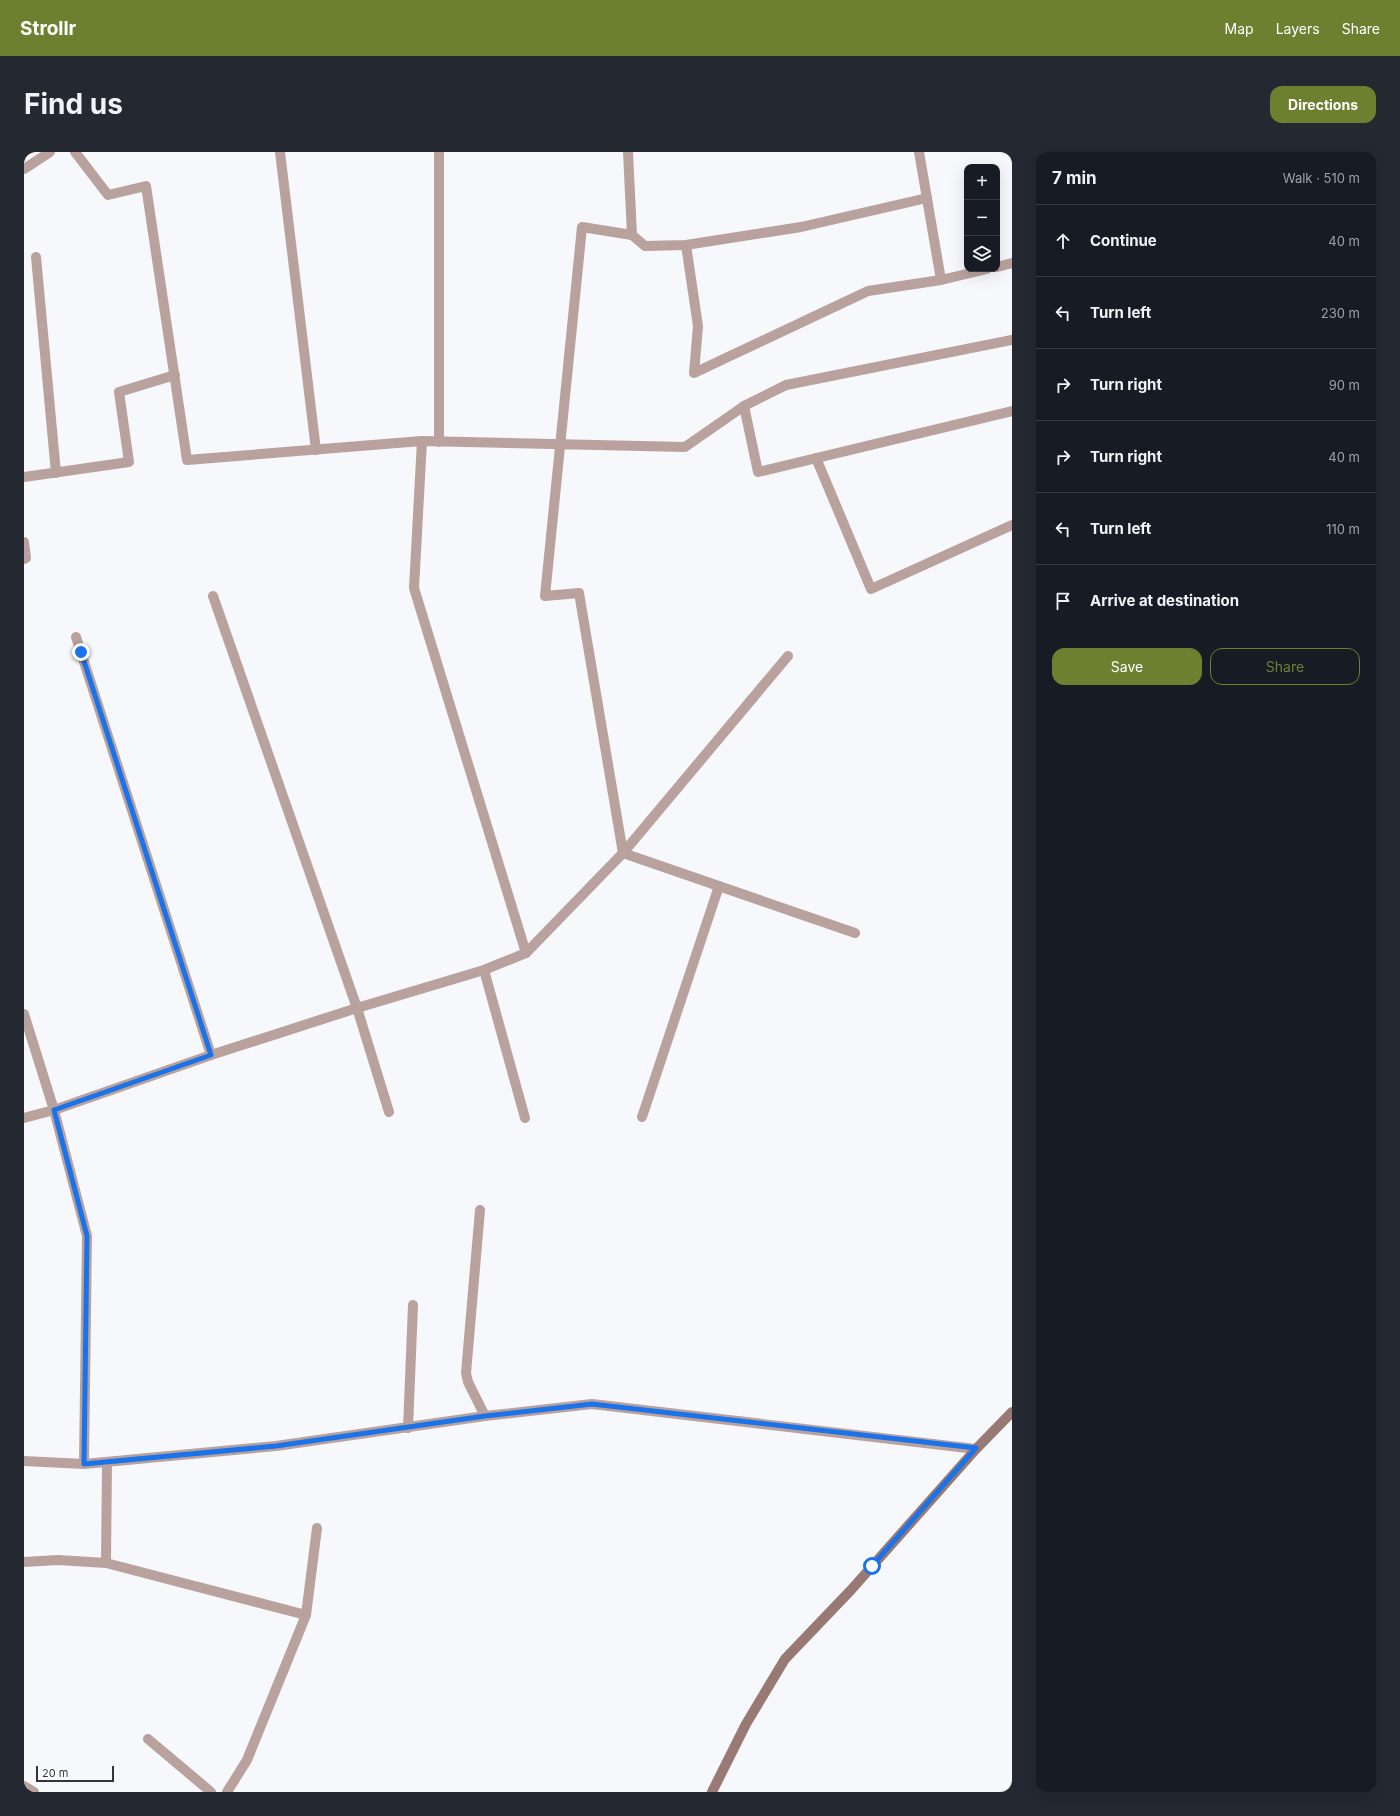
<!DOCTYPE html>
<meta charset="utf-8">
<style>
body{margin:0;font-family:Inter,sans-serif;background:#242831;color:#f1f3f6}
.controls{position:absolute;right:12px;top:12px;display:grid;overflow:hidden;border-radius:8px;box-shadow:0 4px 16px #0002}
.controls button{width:36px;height:36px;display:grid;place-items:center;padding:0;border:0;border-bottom:1px solid #363941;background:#171b24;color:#f1f3f6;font:20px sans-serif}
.scale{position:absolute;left:12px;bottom:10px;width:78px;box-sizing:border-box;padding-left:4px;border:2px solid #343436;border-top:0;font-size:11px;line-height:14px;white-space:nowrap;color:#343436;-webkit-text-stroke:3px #fff;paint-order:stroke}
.stop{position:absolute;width:12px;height:12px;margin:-9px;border:3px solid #1a73e8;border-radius:50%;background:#fff}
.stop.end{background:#1a73e8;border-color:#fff;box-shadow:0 1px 4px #0008}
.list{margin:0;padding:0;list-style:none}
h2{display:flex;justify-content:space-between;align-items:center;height:52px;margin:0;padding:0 16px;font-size:17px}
h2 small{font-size:13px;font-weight:400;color:#9ea1a6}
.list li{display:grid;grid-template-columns:26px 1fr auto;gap:12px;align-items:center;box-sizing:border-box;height:72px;padding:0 16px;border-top:1px solid #363941}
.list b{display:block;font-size:15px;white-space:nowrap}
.list em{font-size:13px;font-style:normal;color:#9ea1a6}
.actions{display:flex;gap:8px;padding:12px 16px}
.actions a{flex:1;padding:9px 0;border:1px solid #6c8030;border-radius:12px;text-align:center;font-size:14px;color:#6c8030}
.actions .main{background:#6c8030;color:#fff}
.icon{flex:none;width:22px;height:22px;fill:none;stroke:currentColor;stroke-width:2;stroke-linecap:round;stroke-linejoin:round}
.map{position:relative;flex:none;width:988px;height:1640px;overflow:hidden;border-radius:12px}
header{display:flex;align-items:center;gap:24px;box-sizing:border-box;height:56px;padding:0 20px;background:#6c8030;color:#fff}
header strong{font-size:19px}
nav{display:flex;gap:22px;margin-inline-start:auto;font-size:14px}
.intro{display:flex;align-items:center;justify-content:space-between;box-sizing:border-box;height:96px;padding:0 24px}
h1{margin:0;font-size:28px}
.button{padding:10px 18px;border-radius:12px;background:#6c8030;color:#fff;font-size:14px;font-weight:700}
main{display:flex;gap:24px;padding:0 24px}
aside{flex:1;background:#171b24;border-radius:12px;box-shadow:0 4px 16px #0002}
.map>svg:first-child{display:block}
</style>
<header>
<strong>Strollr</strong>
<nav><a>Map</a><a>Layers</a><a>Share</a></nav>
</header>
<div class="intro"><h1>Find us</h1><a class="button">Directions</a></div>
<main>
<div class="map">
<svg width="988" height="1640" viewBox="0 0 988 1640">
<rect width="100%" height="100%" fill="#f7f8fc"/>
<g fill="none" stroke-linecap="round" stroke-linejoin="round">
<g stroke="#b9a29e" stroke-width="10">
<polyline points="720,254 762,233 988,188"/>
<polyline points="792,306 847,437 988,373"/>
</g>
<g stroke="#b9a29e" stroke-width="10">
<polyline points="51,0 84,43 122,34 163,308 398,289 661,295 720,254 734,320 988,259"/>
<polyline points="256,0 292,298"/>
<polyline points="604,0 608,83 558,75 521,444 555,441 599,701 831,781"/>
<polyline points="0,17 26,0"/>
<polyline points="608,83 621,94 662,93 777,75 903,46"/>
<polyline points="662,93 674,174 670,221 844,139 917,128 895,0"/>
<polyline points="12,105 32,321"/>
<polyline points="973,115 988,111"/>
<polyline points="917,128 963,117"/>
<polyline points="398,289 390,436 502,801"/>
<polyline points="415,290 415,0"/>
<polyline points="0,325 105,310 95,240 151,223"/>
<polyline points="0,390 2,406 0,407"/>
<polyline points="189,444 333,856 365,960"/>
<polyline points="52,485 187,903"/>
<polyline points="460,818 501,966"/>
<polyline points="0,862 30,958 63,1084 60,1312"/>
<polyline points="618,965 695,734"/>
<polyline points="0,966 30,958 187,903 333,856 460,818 502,801 599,701 764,504"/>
<polyline points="456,1058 442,1221 444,1230 461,1264"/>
<polyline points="384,1276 389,1153"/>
<polyline points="0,1309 60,1312 252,1294 461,1264 568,1252 952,1297"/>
<polyline points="0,1410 34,1408 82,1411 282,1463"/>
<polyline points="82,1411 83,1310"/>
<polyline points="124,1587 187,1640"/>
<polyline points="0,1634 10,1640"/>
<polyline points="203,1640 223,1608 282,1463 293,1376"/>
</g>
<polyline stroke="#997973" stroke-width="10" points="688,1640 722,1572 761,1507 827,1438 952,1297 988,1260"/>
</g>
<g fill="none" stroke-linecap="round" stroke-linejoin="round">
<polyline stroke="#1a73e8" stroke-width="5" points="57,500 187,903 30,958 63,1084 60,1312 252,1294 461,1264 568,1252 952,1296 848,1414"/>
</g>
</svg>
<div class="controls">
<button>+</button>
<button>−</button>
<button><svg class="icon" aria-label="layers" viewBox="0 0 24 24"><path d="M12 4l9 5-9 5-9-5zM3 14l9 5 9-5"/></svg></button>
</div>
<div class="scale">20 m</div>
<div class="stop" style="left:848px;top:1414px"></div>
<div class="stop end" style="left:57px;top:500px"></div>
</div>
<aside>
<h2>7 min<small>Walk · 510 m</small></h2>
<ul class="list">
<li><svg class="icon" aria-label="ahead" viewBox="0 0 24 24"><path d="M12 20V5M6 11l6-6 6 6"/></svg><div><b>Continue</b></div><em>40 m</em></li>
<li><svg class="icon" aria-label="left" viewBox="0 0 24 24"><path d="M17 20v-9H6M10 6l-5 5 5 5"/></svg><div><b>Turn left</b></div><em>230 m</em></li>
<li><svg class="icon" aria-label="right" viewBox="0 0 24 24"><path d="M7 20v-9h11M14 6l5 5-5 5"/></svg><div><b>Turn right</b></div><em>90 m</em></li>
<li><svg class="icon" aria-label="right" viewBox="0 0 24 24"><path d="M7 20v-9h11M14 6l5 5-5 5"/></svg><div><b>Turn right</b></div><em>40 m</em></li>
<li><svg class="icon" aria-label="left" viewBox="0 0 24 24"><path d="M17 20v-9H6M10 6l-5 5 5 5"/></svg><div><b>Turn left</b></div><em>110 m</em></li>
<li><svg class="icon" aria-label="arrive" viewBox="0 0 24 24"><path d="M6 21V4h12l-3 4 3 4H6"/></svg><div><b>Arrive at destination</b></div></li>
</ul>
<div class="actions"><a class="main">Save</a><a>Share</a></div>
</aside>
</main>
